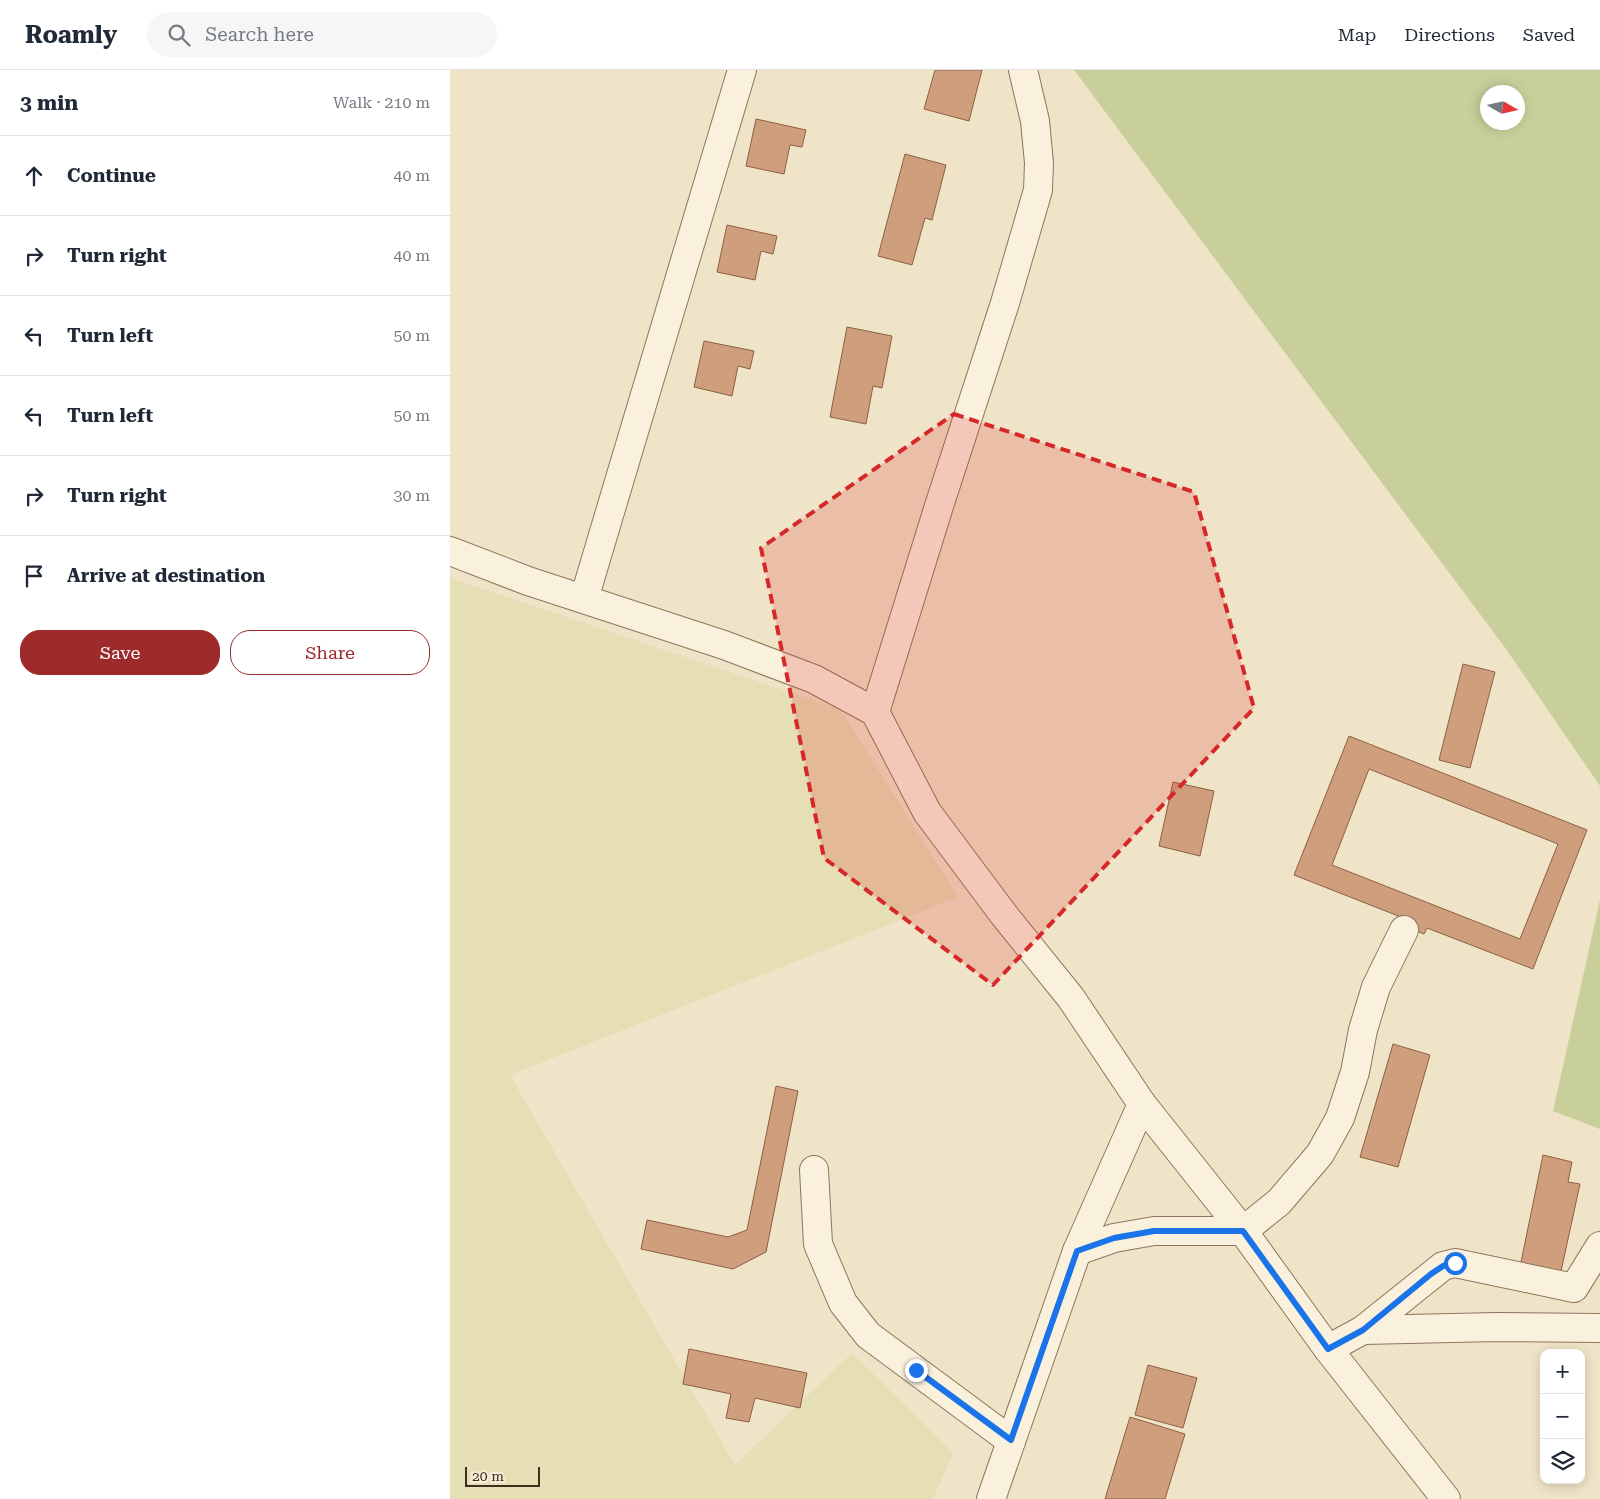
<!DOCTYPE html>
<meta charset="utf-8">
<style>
body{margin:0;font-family:"Roboto Serif",serif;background:#f6f6f7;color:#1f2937}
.controls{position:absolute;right:15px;bottom:15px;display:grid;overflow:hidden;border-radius:10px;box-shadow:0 2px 12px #0003}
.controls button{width:45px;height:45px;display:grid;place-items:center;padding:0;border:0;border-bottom:1px solid #e0e1e3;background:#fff;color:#1f2937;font:25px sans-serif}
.compass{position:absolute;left:1030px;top:15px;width:45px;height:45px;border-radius:50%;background:#fff;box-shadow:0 2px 12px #0003;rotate:99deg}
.scale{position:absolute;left:15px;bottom:12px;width:75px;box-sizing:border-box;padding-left:5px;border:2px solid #3d2e20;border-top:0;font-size:14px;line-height:18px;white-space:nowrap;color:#3d2e20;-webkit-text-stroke:4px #f7eed8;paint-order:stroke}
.stop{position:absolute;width:15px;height:15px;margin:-11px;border:4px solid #1a73e8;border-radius:50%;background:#fff}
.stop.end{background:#1a73e8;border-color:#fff;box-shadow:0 1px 5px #0008}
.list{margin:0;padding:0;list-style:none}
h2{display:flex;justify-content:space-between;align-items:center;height:65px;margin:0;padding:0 20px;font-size:21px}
h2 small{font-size:16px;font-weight:400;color:#747a83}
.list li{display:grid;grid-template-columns:32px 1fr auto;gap:15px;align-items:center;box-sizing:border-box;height:80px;padding:0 20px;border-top:1px solid #e0e1e3}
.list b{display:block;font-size:19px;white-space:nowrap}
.list em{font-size:16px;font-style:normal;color:#747a83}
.actions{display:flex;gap:10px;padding:15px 20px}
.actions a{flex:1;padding:11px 0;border:1px solid #9e2a2b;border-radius:20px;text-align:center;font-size:18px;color:#9e2a2b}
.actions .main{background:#9e2a2b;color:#fff}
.icon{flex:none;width:28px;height:28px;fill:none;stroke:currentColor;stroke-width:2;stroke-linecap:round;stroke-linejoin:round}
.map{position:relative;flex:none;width:1150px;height:1429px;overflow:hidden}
header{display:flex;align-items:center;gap:30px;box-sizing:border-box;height:70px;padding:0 25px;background:#fff;border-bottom:1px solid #e0e1e3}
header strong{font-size:24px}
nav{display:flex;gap:28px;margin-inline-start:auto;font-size:18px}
.search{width:350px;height:45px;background:#f6f6f7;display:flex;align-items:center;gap:12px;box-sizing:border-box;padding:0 18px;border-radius:28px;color:#747a83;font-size:19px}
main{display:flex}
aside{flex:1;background:#fff}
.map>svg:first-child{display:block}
</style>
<header>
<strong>Roamly</strong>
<div class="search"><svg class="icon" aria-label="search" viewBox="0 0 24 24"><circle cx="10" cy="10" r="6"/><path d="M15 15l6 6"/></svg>Search here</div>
<nav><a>Map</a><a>Directions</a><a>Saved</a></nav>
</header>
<main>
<aside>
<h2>3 min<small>Walk · 210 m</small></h2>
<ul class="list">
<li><svg class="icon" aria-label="ahead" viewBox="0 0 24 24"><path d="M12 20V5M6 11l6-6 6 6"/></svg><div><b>Continue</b></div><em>40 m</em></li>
<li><svg class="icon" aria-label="right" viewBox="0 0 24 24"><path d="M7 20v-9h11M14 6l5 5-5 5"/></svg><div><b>Turn right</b></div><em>40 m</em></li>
<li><svg class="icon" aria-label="left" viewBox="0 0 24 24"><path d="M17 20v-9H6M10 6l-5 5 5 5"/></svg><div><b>Turn left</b></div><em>50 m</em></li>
<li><svg class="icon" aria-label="left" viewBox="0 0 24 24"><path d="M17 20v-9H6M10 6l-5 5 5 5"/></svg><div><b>Turn left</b></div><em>50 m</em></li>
<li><svg class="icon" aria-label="right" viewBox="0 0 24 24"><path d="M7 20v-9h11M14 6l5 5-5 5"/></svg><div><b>Turn right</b></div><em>30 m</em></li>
<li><svg class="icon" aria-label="arrive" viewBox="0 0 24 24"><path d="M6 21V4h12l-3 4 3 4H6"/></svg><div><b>Arrive at destination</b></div></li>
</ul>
<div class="actions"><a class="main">Save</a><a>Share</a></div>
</aside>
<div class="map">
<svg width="1150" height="1429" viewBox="0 0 1150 1429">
<rect width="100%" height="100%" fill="#f0e4c8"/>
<polygon fill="#e6deb5" points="0,508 390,639 508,827 60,1005 285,1395 402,1283 503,1383 483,1429 0,1429"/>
<g fill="#c9cf9b" fill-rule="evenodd">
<path d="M 624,0 L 1150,0 L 1150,716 L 1056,579 ZM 1038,22 L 1068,22 L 1068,52 L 1038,52 Z"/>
<polygon points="1150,830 1150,1059 1103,1041"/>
</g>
<g fill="#cf9f7d" stroke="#8d5f41" fill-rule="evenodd">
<polygon points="485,0 532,0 519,51 474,39"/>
<polygon points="306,49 356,60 352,77 340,75 334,104 296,96"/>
<polygon points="455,84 496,95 482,150 475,148 462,195 428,186"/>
<polygon points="277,155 327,166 323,184 311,181 305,210 267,202"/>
<polygon points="397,257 442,266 432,318 423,316 416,354 380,347"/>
<polygon points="254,271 304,281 300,299 288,296 282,326 244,317"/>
<polygon points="1013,594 1045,602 1020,698 989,690"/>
<path d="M 899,666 L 1137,760 L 1083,899 L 977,858 L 974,864 L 954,856 L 956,849 L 844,805 ZM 919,699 L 1108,774 L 1070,869 L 882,795 Z"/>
<polygon points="723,712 764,721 750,786 709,776"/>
<polygon points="943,974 980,985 948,1097 910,1087"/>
<polygon points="326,1016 348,1021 316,1182 283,1199 191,1179 197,1150 278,1167 297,1160"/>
<polygon points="1093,1085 1122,1092 1118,1112 1130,1114 1110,1206 1070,1197"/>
<polygon points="239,1279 357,1303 350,1338 305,1328 299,1352 276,1348 281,1324 233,1314"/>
<polygon points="698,1295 747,1308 733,1358 685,1345"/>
<polygon points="680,1347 735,1364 715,1429 655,1429"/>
</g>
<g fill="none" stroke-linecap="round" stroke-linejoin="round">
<g stroke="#8d765c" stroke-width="30">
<g id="minor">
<polyline points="0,481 78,511 274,575 364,609 425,642 477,742 554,845 621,928 692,1034 793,1161 878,1279 996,1429"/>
<polyline points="134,529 292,0"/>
<polyline points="425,642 489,436 555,233 588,120 589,93 585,51 573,0"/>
<polyline points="364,1100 368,1174 393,1233 418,1265 561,1371"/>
<polyline points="627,1181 664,1168 704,1161 793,1161 829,1132 870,1084 890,1048 905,1002 913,960 926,917 954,860"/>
<polyline points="913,1260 993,1196 1005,1193 1124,1218 1150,1176"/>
<polyline points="878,1279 913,1260 1047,1257 1150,1258"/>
<polyline points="541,1429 627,1181 692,1034"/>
</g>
</g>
<use href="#minor" stroke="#faf1dc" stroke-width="28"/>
</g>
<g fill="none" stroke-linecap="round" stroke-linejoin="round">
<polyline stroke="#1a73e8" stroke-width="6" points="466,1300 561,1370 627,1181 664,1168 704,1161 793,1161 878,1279 913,1260 981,1204 993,1196 1005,1193"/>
</g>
<path fill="#d62828" fill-opacity="0.2" stroke="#d62828" stroke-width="4" stroke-dasharray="10 6" stroke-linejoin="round" d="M 504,344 L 744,422 L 804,638 L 543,915 L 374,788 L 311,478 Z"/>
</svg>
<div class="controls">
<button>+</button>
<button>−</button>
<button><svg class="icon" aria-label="layers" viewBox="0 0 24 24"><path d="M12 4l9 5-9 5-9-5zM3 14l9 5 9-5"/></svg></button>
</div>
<svg class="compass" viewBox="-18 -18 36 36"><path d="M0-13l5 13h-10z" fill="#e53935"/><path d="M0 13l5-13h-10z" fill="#747a83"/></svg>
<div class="scale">20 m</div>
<div class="stop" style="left:1005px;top:1193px"></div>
<div class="stop end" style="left:466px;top:1300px"></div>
</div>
</main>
